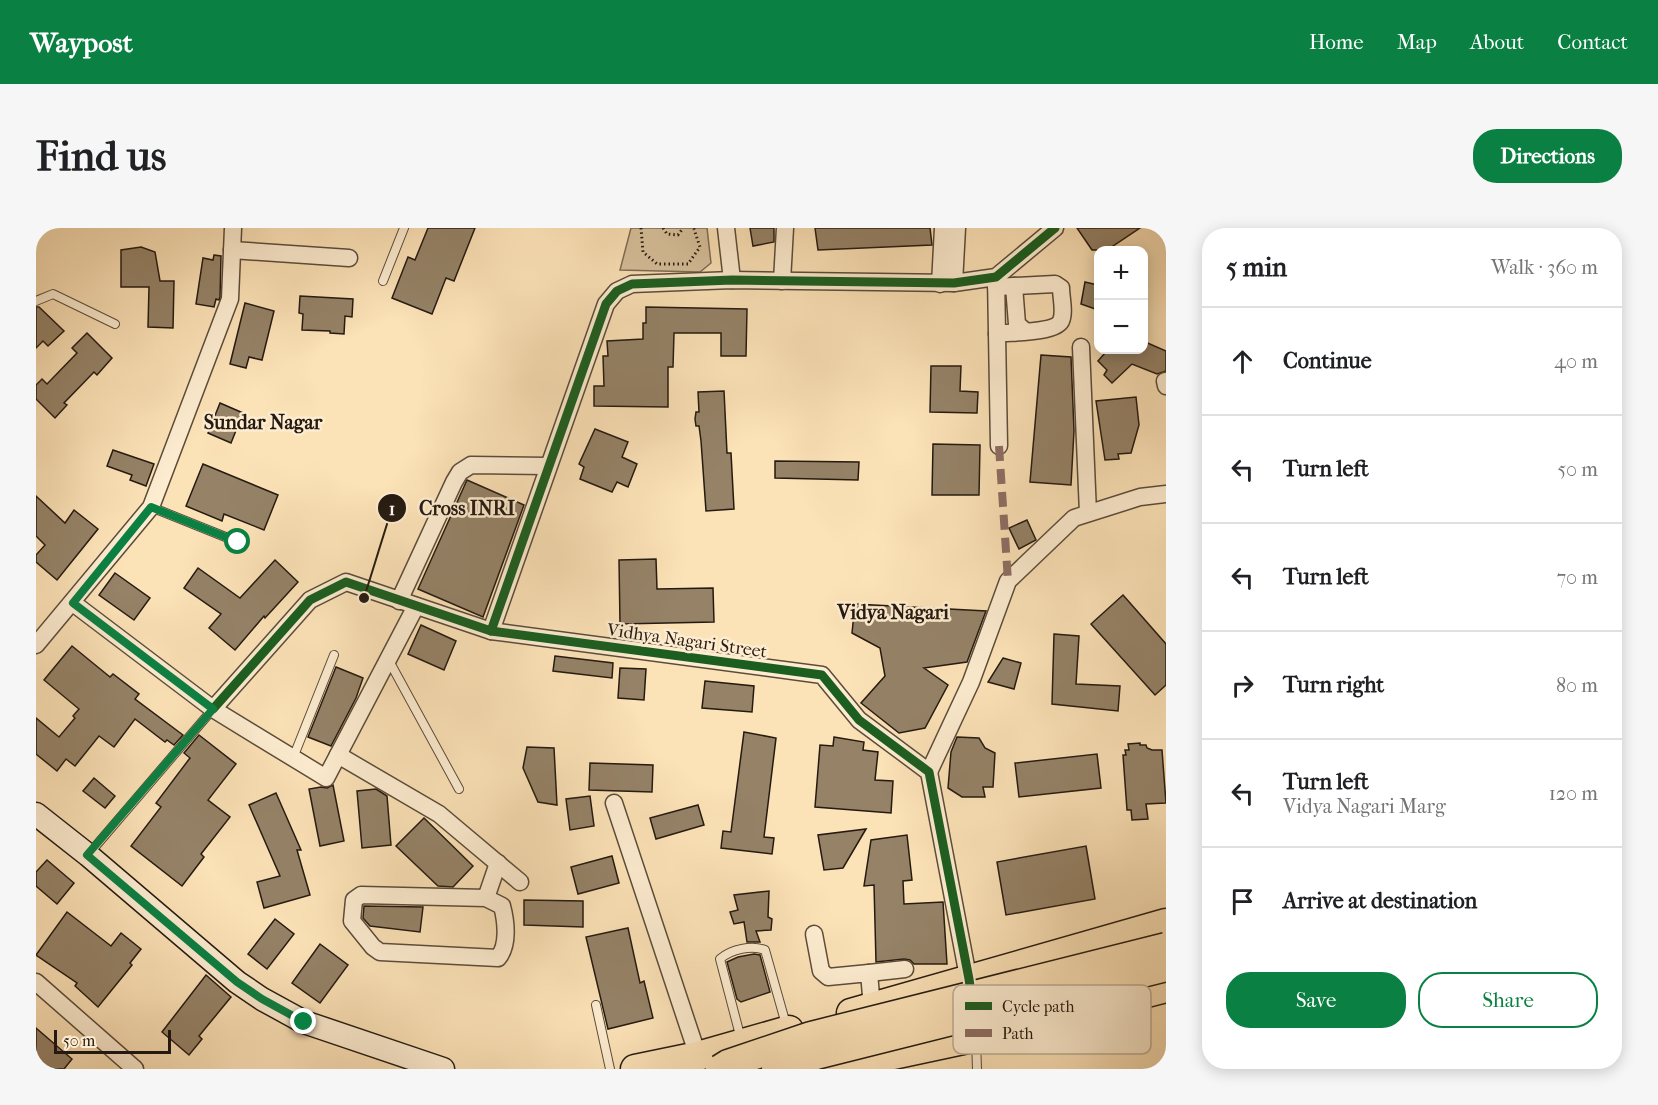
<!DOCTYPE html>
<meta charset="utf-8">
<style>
body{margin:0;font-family:"IM FELL French Canon",serif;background:#f6f6f6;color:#202124}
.controls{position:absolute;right:18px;top:18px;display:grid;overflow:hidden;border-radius:12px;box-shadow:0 3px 15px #0003}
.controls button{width:54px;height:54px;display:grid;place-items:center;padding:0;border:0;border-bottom:2px solid #e0e0e0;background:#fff;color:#202124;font:30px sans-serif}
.scale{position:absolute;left:18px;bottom:15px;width:117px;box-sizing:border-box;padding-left:6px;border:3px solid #251a11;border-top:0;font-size:16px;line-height:21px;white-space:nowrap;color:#251a11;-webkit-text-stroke:4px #fdecd0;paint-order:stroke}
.stop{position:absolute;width:18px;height:18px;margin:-14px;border:4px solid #0b8043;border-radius:50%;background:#fff}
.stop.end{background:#0b8043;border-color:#fff;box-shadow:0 2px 6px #0008}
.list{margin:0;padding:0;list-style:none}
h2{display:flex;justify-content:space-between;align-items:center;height:78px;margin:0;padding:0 24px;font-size:26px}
h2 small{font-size:20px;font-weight:400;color:#757577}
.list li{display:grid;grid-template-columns:39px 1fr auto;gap:18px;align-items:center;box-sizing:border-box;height:108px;padding:0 24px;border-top:2px solid #e0e0e0}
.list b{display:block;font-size:22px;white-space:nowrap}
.list p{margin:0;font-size:20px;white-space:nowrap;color:#757577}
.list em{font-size:20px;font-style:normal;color:#757577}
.actions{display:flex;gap:12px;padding:18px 24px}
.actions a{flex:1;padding:14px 0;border:2px solid #0b8043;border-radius:24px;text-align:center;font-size:21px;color:#0b8043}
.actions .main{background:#0b8043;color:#fff}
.icon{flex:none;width:33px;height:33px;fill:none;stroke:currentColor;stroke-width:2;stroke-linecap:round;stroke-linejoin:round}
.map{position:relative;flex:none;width:1130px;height:841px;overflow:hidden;border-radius:24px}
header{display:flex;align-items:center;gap:36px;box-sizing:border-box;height:84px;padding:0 30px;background:#0b8043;color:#fff}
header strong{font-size:28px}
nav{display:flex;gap:33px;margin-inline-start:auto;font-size:21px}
.intro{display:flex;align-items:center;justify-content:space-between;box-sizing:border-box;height:144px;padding:0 36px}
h1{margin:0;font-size:42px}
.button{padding:15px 27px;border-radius:24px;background:#0b8043;color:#fff;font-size:21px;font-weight:700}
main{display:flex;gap:36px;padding:0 36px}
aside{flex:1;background:#fff;border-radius:24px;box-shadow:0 3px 15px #0003}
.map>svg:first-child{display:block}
</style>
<header>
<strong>Waypost</strong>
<nav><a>Home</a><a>Map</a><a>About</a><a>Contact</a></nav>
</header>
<div class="intro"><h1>Find us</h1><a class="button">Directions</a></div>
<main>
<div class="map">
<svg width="1130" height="841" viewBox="0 0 1130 841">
<rect width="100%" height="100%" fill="#fce2b7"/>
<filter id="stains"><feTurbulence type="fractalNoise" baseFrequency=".00333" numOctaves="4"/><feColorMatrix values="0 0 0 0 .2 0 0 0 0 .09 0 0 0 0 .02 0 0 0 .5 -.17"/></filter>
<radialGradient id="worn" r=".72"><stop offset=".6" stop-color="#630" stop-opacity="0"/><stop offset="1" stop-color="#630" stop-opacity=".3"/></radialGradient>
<polygon fill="#d7c09b" stroke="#7e6d56" stroke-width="1.5" points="595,0 671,0 675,35 664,44 584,42"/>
<g fill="#958267" stroke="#251a11" stroke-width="1.5">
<polygon points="392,0 439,0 418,53 410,50 396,86 356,70 372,29 379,32"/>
<polygon points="714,0 738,0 738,14 717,18"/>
<polygon points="779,0 894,0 896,17 782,22"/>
<polygon points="1041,0 1104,0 1071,22 1056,22"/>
<polygon points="105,19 119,24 124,53 138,53 137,100 112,99 113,59 85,59 85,22"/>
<polygon points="178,27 185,28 184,69 183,72 180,71 178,79 160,76 167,30 177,32"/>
<polygon points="1049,54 1062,57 1062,82 1045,76"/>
<polygon points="264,68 317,71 316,89 309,88 308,106 294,105 294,103 266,102 267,86 263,85"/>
<polygon points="209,75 238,83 226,132 213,129 210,140 194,136"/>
<polygon points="0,79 3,79 28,103 12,118 7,113 0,120"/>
<polygon points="610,79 711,81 710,128 685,128 685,105 638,105 637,139 632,139 632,179 558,178 558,158 568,158 567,128 572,128 571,113 607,111 607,95 610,95"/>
<polygon points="51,105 76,130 61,147 58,144 28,175 31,177 19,190 0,171 0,157 6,151 11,156 41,125 36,120"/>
<polygon points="1107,113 1130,123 1130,143 1121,146 1096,136 1076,155 1068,147 1071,142 1062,133 1069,125 1062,122 1107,122"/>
<polygon points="1005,127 1035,129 1038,203 1035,257 994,254"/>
<polygon points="895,138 925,138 924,163 942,164 941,185 894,184"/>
<polygon points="688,163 691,225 695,225 698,281 670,283 665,213 663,198 660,198 659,191 660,184 663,184 662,164"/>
<polygon points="1100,169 1103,197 1095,225 1082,226 1083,231 1069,232 1060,173"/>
<polygon points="184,175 207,185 195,215 172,205"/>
<polygon points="559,201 592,214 586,229 601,236 592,259 581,254 576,264 544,251 548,239 543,236"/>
<polygon points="897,216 944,217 943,267 896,267"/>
<polygon points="77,222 118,236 110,258 94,252 96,247 71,238"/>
<polygon points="739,233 823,234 822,252 739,250"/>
<polygon points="167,236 242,267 228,302 188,286 186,293 150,278"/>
<polygon points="431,252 488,277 447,389 382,361"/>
<polygon points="0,268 29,295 38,282 62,301 21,352 0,334 0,327 9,317 0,308"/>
<polygon points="991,292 1000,312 983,321 973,300"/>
<polygon points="620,331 621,361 677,360 678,394 584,396 583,332"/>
<polygon points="239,332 262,354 229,390 228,388 199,422 173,400 185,386 148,360 162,340 204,370"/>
<polygon points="79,345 114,370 98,392 63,367"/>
<polygon points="1087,367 1130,416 1130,457 1119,467 1055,396"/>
<polygon points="819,376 950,383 931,434 888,440 912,457 889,500 863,505 825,475 849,448 844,420 816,405"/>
<polygon points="385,397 420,413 408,442 372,426"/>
<polygon points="1018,406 1043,408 1040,456 1084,458 1082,483 1016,476"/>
<polygon points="36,418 74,449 77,446 103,466 99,471 147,507 138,517 131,512 129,514 99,491 78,519 63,508 39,538 30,531 21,543 0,526 0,490 23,509 39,490 37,488 43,481 8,452"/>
<polygon points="519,428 577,435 576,450 517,443"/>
<polygon points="967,430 985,435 978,461 952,454"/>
<polygon points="300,439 327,450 320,470 295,518 272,509"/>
<polygon points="584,440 610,441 608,472 582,470"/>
<polygon points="669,453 718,458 716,484 666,480"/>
<polygon points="708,504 740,510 728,609 738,610 736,626 685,620 687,603 695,604"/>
<polygon points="163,507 200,536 172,572 194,589 165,626 168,629 146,658 95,618 125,579 120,575 154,530 148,525"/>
<polygon points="798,509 828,514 827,522 842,524 839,552 857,553 855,585 779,579 784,517 797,518"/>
<polygon points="921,509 943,510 949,520 959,525 957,559 947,559 949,569 926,569 912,560 915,524"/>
<polygon points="1104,515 1104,517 1110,517 1111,520 1116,522 1126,522 1130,575 1110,576 1112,591 1096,592 1095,582 1091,582 1087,527 1090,527 1089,522 1093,522 1092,516"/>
<polygon points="491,519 518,520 521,577 502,574 487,540"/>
<polygon points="1061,526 1065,560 983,569 979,535"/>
<polygon points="554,535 617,537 616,564 553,562"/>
<polygon points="58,550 79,568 69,580 47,563"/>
<polygon points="297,557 308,613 284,618 273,561 285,559 291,560"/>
<polygon points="340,561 351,568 355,617 326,620 321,563"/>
<polygon points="240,565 265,622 261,622 274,667 228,680 221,654 244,648 213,577"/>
<polygon points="554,568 558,598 534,602 530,571"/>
<polygon points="662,577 668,597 620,611 614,590"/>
<polygon points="388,590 437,638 417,659 402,658 360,618"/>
<polygon points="830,601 807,640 788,642 782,607"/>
<polygon points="871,607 876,652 867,653 868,676 907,674 911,736 878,736 874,732 868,731 840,734 838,657 828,658 835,612"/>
<polygon points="1050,618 1059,671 970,687 961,634"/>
<polygon points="576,628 583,655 542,666 535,639"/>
<polygon points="11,632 38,655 21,676 0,658 0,644"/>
<polygon points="733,663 732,689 736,691 735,702 720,703 724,714 711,714 708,694 698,696 694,684 702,682 698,667"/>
<polygon points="488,672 547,673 547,699 488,697"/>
<polygon points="328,678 387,679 384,704 334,698 327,690"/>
<polygon points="31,684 75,718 85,705 105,721 94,735 96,737 62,779 39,758 41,755 0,727"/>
<polygon points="239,691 258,706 231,741 212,726"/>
<polygon points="592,700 604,755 608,753 617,790 572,801 550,709"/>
<polygon points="284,716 312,737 284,775 256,755"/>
<polygon points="718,726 724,727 734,764 705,774 701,771 691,734 702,729"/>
<polygon points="170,747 195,769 163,808 166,811 153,827 126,804"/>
<polygon points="0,800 36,831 28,841 11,841 0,833"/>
</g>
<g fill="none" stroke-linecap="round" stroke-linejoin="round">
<g stroke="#5b4c3a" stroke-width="10">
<g id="lane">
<polyline points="347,53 368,0"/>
<polyline points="0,73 17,66 79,96"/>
<polyline points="115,279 202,314"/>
<polyline points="352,431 423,561"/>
<polyline points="257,530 298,427"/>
<polyline points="52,627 177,481"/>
<polyline points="560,777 574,841"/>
<path d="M 705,811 L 684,731 C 695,721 716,717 729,722 L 751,800"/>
<polyline points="940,812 941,841"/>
</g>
</g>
<g stroke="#5b4c3a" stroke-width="19">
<g id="street">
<polyline points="690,0 696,52"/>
<polyline points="196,22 313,30"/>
<polyline points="960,49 963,218"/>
<polyline points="746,53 749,0"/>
<polyline points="918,55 921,0"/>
<polyline points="904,56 907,0"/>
<polyline points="978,58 981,96 989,103"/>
<path d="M 960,59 L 1019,56 L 1025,60 C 1025,69 1029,84 1025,93 C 1019,105 975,104 961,106"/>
<polyline points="1045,119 1052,285"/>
<polyline points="1129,153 1130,158"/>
<polyline points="363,373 418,254 424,244 435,237 512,238"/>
<polyline points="37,375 177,481 290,550 380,378"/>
<polyline points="455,403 786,447 823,492 893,544 934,759"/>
<polyline points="0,417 115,279 194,71 197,0"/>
<polyline points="177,481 274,372 310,354 455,403 570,76 581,63 596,56 696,52 918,55 960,49 1019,0"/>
<polyline points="302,527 403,586 484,654"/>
<polyline points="893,544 935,454 972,353 1038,290 1104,269 1130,266"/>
<polyline points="578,575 662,828"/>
<path d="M 450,670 L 325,667 L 318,672 L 316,693 L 337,719 L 344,724 L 462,730 C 473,717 470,693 466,678 L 450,670 L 462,635"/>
<polyline points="778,706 785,743 792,749 833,745 836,779"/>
<polyline points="833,745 869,741"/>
<polyline points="0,754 99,841"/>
</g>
</g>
<g stroke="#251a11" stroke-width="25">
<polyline id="secondary" points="0,586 52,627 201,754 226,771 268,794 407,841"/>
</g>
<g stroke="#251a11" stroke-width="31">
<g id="highway">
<polyline points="815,785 1130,695"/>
<polyline points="599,841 662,828 753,802"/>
<polyline points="792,841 941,809 1130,760"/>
</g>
</g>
<g stroke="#251a11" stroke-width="3" stroke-dasharray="1.5 3" stroke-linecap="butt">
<polyline points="605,0 607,24 621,36 652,36 664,19 658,1 655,0"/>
<polyline points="627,0 631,6 642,7 647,0"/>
</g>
<use href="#lane" stroke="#fdecd0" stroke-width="8"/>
<use href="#street" stroke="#fdecd0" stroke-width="16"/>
<use href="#secondary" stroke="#fdecd0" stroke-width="22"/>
<use href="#highway" stroke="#fce2b7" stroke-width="28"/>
<g stroke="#251a11" stroke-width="31" stroke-linecap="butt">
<g id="highway-bridge">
<polyline points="684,841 692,836 775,808 1130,719"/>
<polyline points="740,841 780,827 1130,739"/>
</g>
</g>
<use href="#highway-bridge" stroke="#fce2b7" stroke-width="28"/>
<polyline stroke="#8d6e63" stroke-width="8" stroke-dasharray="15 8" stroke-linecap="butt" points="963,218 972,353"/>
<g stroke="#fdecd0" stroke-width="13">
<g id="cycleway">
<polyline points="455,403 786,447 823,492 893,544 933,751 941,809"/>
<polyline points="177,481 274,372 310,354 455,403 570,76 581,63 596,56 696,52 918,55 960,49 1019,0"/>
</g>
</g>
<use href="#cycleway" stroke="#1b5e20" stroke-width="9"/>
</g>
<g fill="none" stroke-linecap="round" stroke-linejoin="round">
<polyline stroke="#0b8043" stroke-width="8" points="202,314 115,279 37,375 177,481 51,627 201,754 226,771 268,794"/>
</g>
<g text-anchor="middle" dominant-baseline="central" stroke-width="5" stroke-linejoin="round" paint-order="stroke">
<g font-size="18" fill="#251a11" stroke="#fdecd0">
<text transform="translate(651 413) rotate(8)">Vidhya Nagari Street</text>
</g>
<g font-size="20" font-weight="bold" fill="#251a11" stroke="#fdecd0">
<text x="227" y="194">Sundar Nagar</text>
<text x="857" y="384">Vidya Nagari</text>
</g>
</g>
<rect x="917" y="757" width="198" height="69" rx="9" fill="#fdecd0" stroke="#bcad97" stroke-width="1.5"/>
<rect x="929" y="774" width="27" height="8" fill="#1b5e20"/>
<rect x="929" y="801" width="27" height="8" fill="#8d6e63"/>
<g font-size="16" fill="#251a11">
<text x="966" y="784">Cycle path</text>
<text x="966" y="811">Path</text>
</g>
<path fill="none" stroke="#251a11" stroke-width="2" d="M328 370L356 280"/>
<g fill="#251a11" stroke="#fdecd0" stroke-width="2">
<circle cx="328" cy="370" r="6"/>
<circle cx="356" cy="280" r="15"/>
</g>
<g font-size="18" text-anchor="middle" font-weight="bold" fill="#fff">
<text x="356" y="287">1</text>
</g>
<g font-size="20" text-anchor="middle" font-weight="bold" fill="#251a11" stroke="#fdecd0" stroke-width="5" stroke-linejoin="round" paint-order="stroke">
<text x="431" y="287">Cross INRI</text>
</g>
<rect width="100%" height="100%" filter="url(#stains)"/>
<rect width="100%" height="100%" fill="url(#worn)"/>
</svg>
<div class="controls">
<button>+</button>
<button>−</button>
</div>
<div class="scale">50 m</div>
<div class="stop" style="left:202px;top:314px"></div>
<div class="stop end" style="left:268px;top:794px"></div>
</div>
<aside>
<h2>5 min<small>Walk · 360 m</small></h2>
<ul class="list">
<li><svg class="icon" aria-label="ahead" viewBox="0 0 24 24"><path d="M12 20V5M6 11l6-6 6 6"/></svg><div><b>Continue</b></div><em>40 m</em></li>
<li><svg class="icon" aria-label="left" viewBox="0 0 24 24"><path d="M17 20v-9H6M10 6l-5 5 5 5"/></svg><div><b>Turn left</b></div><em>50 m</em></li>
<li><svg class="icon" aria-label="left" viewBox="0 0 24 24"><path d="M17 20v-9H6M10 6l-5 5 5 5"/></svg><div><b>Turn left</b></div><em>70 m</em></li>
<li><svg class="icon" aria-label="right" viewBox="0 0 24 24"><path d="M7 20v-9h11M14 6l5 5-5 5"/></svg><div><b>Turn right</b></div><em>80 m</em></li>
<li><svg class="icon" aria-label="left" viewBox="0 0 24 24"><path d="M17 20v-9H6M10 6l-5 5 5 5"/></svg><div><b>Turn left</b><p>Vidya Nagari Marg</p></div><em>120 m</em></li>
<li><svg class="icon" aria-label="arrive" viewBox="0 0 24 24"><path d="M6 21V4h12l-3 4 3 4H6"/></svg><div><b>Arrive at destination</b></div></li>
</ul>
<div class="actions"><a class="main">Save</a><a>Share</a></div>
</aside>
</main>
